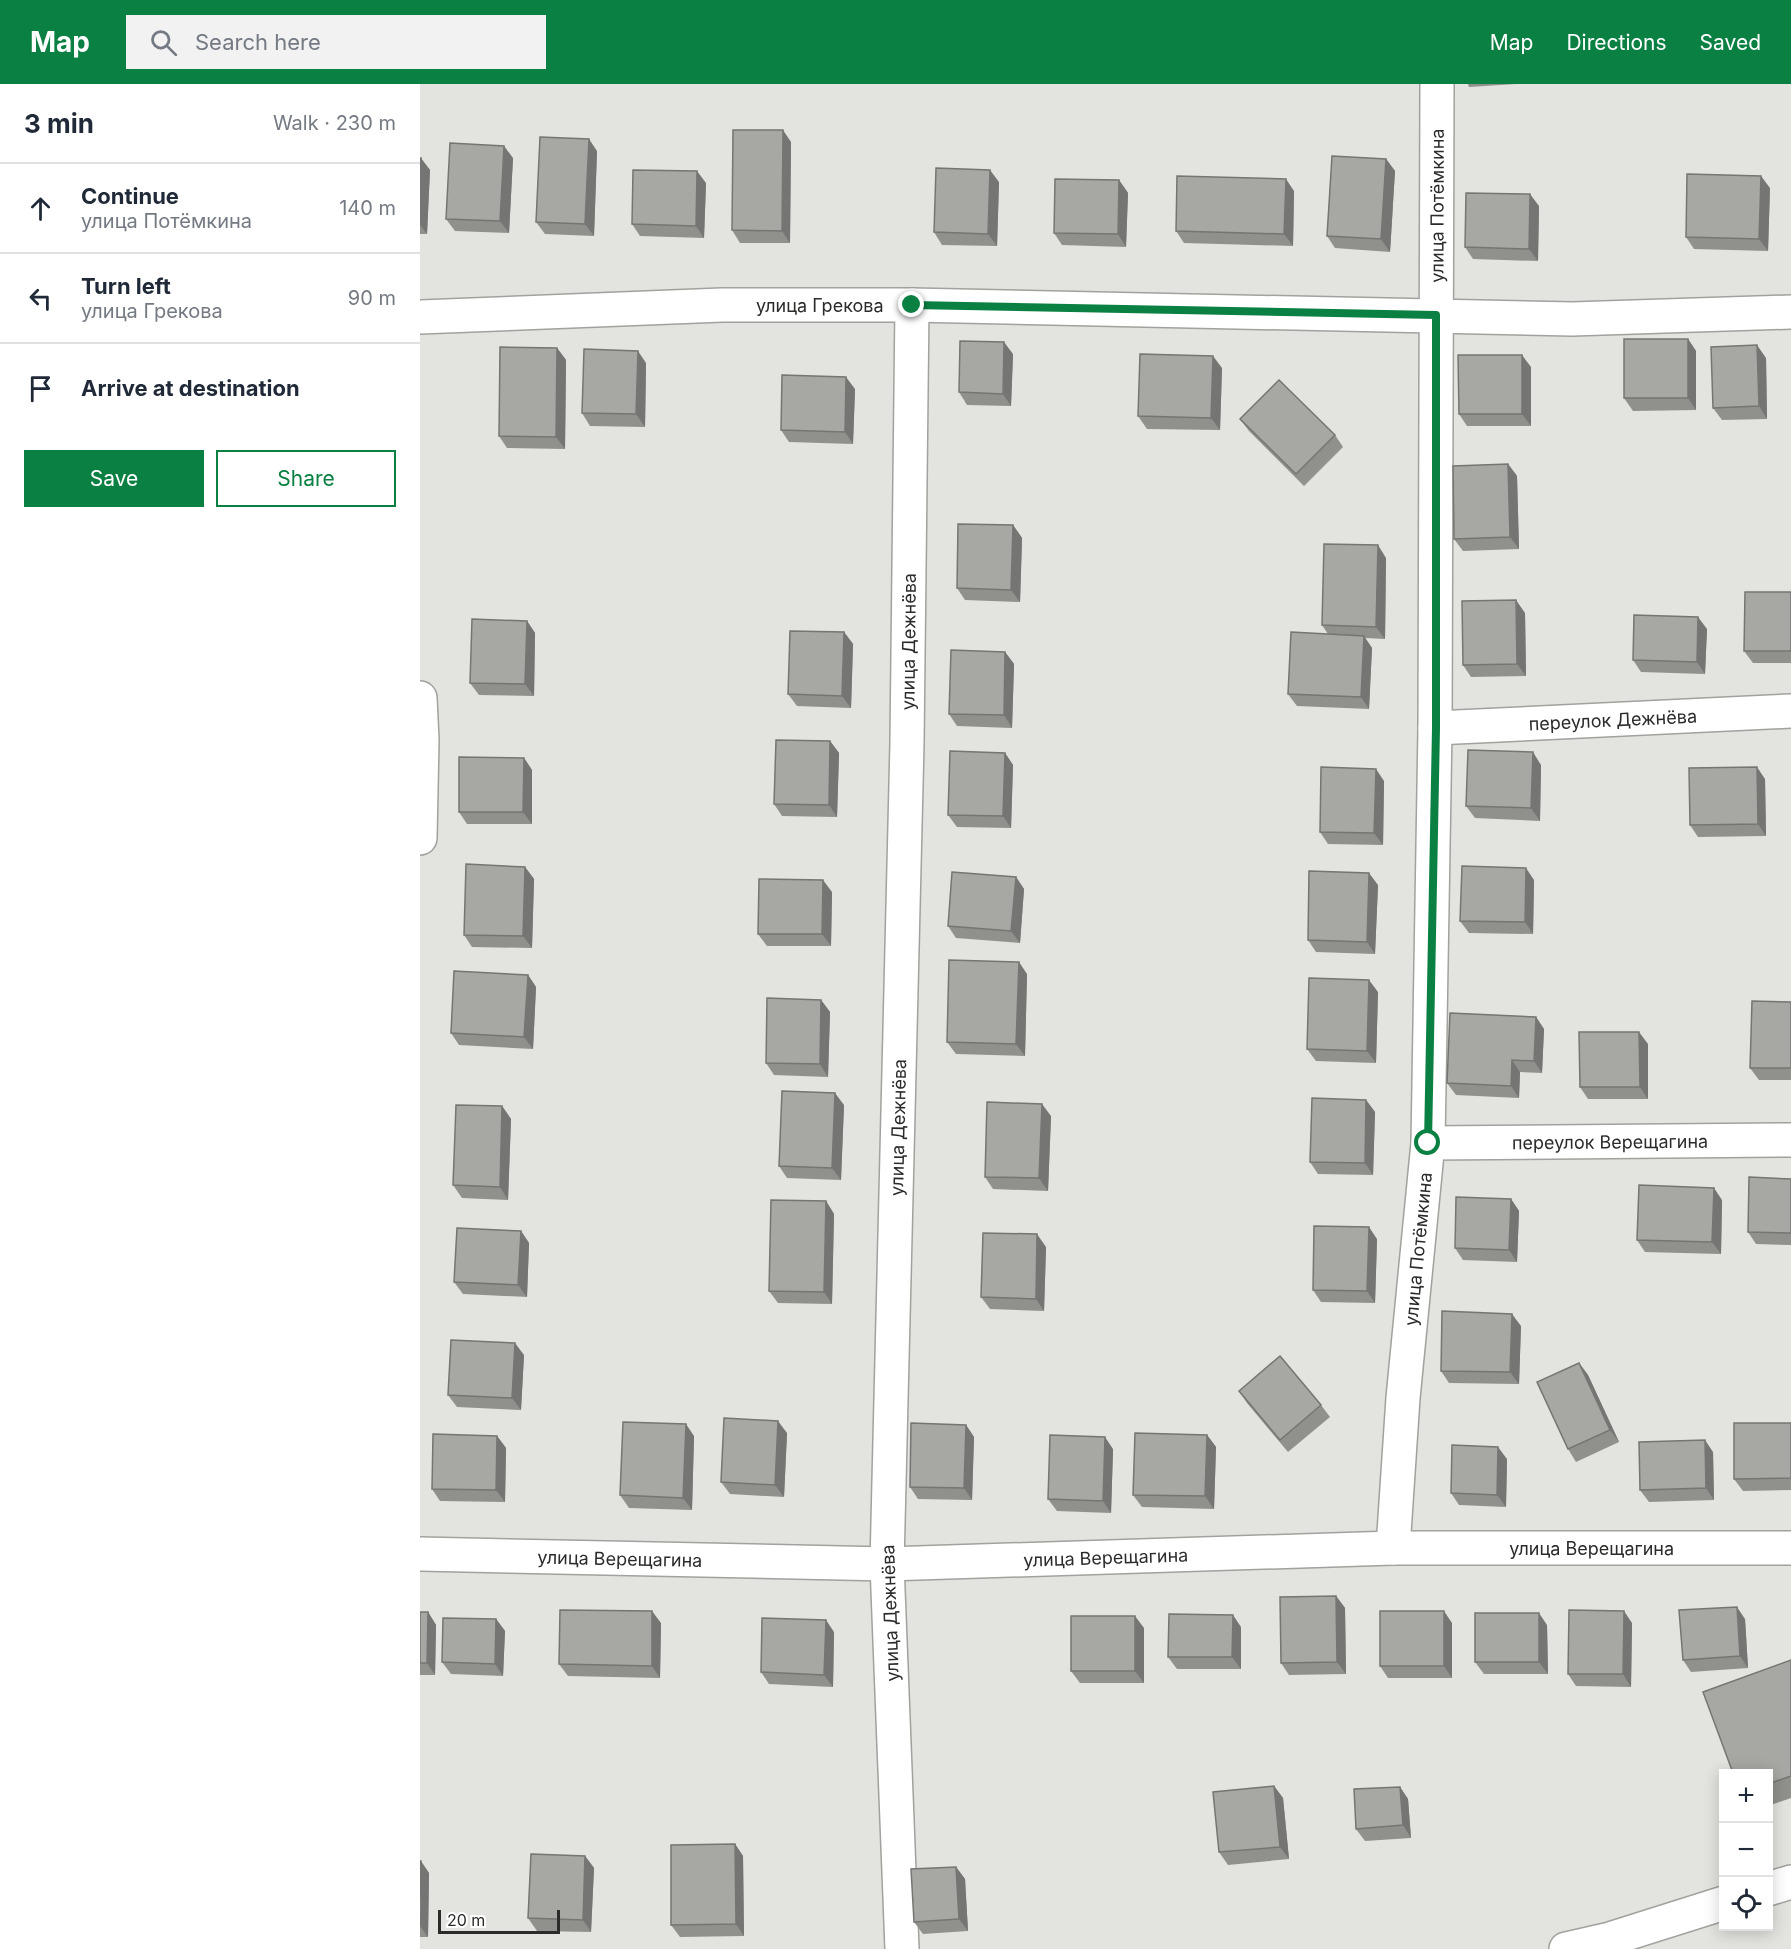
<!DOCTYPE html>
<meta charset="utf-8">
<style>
body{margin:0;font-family:Inter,sans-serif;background:#f2f2f3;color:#1f2937}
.controls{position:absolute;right:18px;bottom:18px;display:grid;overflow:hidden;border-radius:0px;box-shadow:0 3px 15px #0003}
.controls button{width:54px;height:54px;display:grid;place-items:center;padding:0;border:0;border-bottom:2px solid #e0e1e3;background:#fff;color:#1f2937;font:30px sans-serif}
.scale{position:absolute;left:18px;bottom:15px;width:122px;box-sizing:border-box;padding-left:6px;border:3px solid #2b2b2a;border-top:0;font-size:16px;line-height:21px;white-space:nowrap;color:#2b2b2a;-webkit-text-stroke:4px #fff;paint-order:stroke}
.stop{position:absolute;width:18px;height:18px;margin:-14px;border:4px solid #0b8043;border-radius:50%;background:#fff}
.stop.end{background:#0b8043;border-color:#fff;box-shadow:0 2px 6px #0008}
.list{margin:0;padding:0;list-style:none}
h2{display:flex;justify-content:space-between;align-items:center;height:78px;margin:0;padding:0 24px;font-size:26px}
h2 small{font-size:20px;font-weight:400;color:#747a83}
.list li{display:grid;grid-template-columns:39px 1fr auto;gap:18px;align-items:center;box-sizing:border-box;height:90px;padding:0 24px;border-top:2px solid #e0e1e3}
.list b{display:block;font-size:22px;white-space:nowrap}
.list p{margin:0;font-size:20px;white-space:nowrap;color:#747a83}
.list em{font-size:20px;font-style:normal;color:#747a83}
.actions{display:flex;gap:12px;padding:18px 24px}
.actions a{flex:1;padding:14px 0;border:2px solid #0b8043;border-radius:0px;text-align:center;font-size:21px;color:#0b8043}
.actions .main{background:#0b8043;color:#fff}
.icon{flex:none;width:33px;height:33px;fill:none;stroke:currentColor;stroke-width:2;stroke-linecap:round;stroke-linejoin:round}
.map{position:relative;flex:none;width:1371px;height:1865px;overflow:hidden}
header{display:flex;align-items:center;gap:36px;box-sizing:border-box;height:84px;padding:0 30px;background:#0b8043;color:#fff}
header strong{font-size:28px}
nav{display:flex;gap:33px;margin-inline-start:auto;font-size:21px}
.search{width:420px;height:54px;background:#f2f2f3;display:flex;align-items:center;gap:15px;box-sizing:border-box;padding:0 21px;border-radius:0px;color:#747a83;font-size:22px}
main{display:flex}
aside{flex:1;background:#fff}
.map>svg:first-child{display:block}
</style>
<header>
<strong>Map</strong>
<div class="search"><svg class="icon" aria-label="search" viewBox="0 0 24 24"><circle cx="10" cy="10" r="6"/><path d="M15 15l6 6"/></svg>Search here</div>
<nav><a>Map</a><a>Directions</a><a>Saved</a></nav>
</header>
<main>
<aside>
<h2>3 min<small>Walk · 230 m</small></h2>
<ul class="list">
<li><svg class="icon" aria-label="ahead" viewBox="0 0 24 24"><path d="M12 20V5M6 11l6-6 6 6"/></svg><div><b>Continue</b><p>улица Потёмкина</p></div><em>140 m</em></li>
<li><svg class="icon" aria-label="left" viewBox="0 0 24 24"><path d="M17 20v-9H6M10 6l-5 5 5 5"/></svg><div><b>Turn left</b><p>улица Грекова</p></div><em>90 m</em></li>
<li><svg class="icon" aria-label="arrive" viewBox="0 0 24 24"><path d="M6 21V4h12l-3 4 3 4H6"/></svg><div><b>Arrive at destination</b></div></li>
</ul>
<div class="actions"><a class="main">Save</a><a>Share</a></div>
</aside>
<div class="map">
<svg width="1371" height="1865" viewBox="0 0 1371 1865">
<rect width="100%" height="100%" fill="#e3e4df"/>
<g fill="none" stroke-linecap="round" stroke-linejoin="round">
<g stroke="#a1a29d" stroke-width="36">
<g id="minor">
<path id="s1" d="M 0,233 L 302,221 L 492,221 L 1152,235 L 1371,228"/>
<polyline points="0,614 2,656 0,754"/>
<path id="s2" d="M 1015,644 L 1371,627"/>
<path id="s3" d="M 1008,1059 L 1371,1056"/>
<path id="s4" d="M 973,1464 L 983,1314 L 1008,1059 L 1015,644 L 1017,0"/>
<path id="s5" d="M 0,1470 L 467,1480 L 973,1464 L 1371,1464"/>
<polyline points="1348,1805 1371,1798"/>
<path id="s6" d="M 482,1865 L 467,1480 L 487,659 L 492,221"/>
<polyline points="1146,1865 1190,1855 1304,1819"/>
</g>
</g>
<use href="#minor" stroke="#fff" stroke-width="33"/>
</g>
<g fill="#90908d">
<polygon points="1048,0 1096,0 1049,3"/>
<polygon points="371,58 370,159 320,159 312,146"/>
<polygon points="177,67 174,152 125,150 116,138"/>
<polygon points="0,74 10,86 7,150 0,150"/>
<polygon points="93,74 89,149 35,147 26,135"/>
<polygon points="966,75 975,87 970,168 915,164 907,152"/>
<polygon points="699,96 708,109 706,163 642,161 634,149"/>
<polygon points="579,98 577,162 522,161 514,148"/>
<polygon points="286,99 284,154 220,152 212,140"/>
<polygon points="1350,104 1348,167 1274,165 1266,153"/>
<polygon points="874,107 873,162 764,159 756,147"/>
<polygon points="1119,122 1118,177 1053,175 1045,163"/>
<polygon points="1268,255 1276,267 1276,326 1213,327 1204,314"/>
<polygon points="137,264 146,276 145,365 87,364 79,352"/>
<polygon points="593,270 591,322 547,321 539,308"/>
<polygon points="1346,274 1347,335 1302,336 1293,324"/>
<polygon points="226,279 225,343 170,342 162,329"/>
<polygon points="1111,283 1111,342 1047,342 1039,330"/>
<polygon points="802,284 800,346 727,345 718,332"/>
<polygon points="435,305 433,360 369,358 361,346"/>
<polygon points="820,335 915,351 923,363 884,402 829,347"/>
<polygon points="1088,380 1097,392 1099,465 1043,467 1034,455"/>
<polygon points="593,441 602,454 600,518 545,516 537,504"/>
<polygon points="966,474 965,555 945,554 952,564 949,625 877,622 868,610 908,550 902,541"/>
<polygon points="1371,508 1371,579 1333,579 1324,567"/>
<polygon points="1105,529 1106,592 1051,593 1043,581"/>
<polygon points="107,537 115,549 114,612 59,611 50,599"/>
<polygon points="1287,545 1285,590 1221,588 1213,576"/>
<polygon points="424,548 433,560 431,624 377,622 368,610"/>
<polygon points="585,568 594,580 592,644 537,642 529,630"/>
<polygon points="410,657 419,669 417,733 362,732 354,720"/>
<polygon points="585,669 593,681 591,744 537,743 528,731"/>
<polygon points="104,674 112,686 112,740 47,740 39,728"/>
<polygon points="1121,681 1120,737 1055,734 1046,722"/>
<polygon points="1345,695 1346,752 1278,753 1270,741"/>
<polygon points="964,697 963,761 908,760 900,748"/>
<polygon points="105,783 114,795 112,864 52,863 44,851"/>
<polygon points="596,793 604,805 600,859 536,854 528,842"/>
<polygon points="1114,796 1113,850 1049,849 1040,837"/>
<polygon points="958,801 955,870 896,868 888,856"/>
<polygon points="412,808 411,862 347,862 338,850"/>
<polygon points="607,890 605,972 536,970 527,958"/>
<polygon points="108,891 116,903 113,965 39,961 31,949"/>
<polygon points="958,908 956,979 896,977 887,965"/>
<polygon points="401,916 410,928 408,993 354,991 346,979"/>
<polygon points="1371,918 1371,996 1339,996 1330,984"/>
<polygon points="1116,933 1124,945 1122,989 1100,988 1099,1014 1036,1011 1027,999"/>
<polygon points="1228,960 1228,1015 1168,1015 1160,1003"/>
<polygon points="946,1016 955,1028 953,1091 898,1090 890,1078"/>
<polygon points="424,1021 421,1096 367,1094 359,1082"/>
<polygon points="82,1022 91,1035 88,1116 42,1114 33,1101"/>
<polygon points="631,1032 628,1107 573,1105 565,1093"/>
<polygon points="1371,1095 1371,1161 1336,1160 1328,1148"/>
<polygon points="1091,1115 1099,1127 1097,1178 1043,1176 1035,1164"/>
<polygon points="1302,1116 1301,1170 1225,1168 1217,1156"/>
<polygon points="406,1117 414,1130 412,1220 358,1219 349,1207"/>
<polygon points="101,1147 109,1159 107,1213 43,1210 34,1198"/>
<polygon points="957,1155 955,1219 901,1218 893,1206"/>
<polygon points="626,1163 624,1227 570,1225 561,1213"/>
<polygon points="1101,1242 1099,1300 1029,1299 1021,1287"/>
<polygon points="104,1271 101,1326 37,1323 28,1311"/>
<polygon points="1159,1279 1168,1291 1199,1358 1156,1378 1148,1365"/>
<polygon points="819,1307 901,1321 910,1333 868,1368 827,1319"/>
<polygon points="1371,1339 1371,1406 1323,1407 1314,1395"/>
<polygon points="546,1341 554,1353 552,1416 498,1415 490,1403"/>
<polygon points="367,1349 364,1413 310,1410 301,1398"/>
<polygon points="787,1351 796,1363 794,1425 722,1423 713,1411"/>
<polygon points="77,1352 86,1364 85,1418 20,1417 12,1405"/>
<polygon points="274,1352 272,1426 209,1424 200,1411"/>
<polygon points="693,1365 691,1429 637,1427 628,1415"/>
<polygon points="1293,1368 1294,1416 1229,1418 1220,1406"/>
<polygon points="1087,1375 1086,1423 1039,1421 1031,1409"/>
<polygon points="916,1512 925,1524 926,1590 869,1591 861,1579"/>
<polygon points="0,1528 8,1528 16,1541 15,1591 0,1591"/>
<polygon points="76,1535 85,1547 83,1592 31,1590 22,1578"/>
<polygon points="1325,1535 1328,1584 1271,1588 1263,1576"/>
<polygon points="241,1539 240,1594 148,1592 139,1580"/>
<polygon points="1032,1539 1032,1594 968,1594 960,1582"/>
<polygon points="1212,1539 1211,1603 1156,1602 1148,1590"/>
<polygon points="1127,1541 1128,1590 1064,1590 1055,1578"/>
<polygon points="821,1543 821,1585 757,1585 748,1573"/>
<polygon points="724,1544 724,1599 660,1599 651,1587"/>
<polygon points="414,1548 413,1603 349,1600 341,1588"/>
<polygon points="1371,1576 1371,1714 1348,1722 1348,1689"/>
<polygon points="854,1702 863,1714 869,1775 808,1781 799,1768"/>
<polygon points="980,1703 988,1715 991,1754 945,1757 936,1745"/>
<polygon points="315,1760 323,1772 324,1852 260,1853 251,1841"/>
<polygon points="165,1772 174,1784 171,1848 117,1847 108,1834"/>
<polygon points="0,1777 9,1789 8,1853 0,1853"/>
<polygon points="536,1783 545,1795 548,1847 503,1850 494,1838"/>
</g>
<g fill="#757673">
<polygon points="363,46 371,58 370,159 362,147"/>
<polygon points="169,55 177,67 174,152 165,140"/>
<polygon points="84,62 93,74 89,149 80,137"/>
<polygon points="1,74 10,86 7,150 0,141 0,100"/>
<polygon points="966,75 975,87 970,168 961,155"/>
<polygon points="570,86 579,98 577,162 568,150"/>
<polygon points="277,87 286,99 284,154 276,142"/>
<polygon points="1341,92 1350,104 1348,167 1339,155"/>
<polygon points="866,95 874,107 873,162 864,150"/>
<polygon points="699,96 708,109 706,163 698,150"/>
<polygon points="1110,110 1119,122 1118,177 1109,165"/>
<polygon points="1268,255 1276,267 1276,326 1268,314"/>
<polygon points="584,258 593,270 591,322 583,310"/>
<polygon points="1337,261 1346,274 1347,335 1339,322"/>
<polygon points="137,264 146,276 145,365 136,353"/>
<polygon points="218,267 226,279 225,343 216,330"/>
<polygon points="1102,271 1111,283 1111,342 1102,330"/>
<polygon points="793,272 802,284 800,346 791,334"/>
<polygon points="426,293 435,305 433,360 425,348"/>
<polygon points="1088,380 1097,392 1099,465 1090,453"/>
<polygon points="593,441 602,454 600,518 591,506"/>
<polygon points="958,461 966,474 965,555 956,543"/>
<polygon points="1096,516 1105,529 1106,592 1097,580"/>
<polygon points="1278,533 1287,545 1285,590 1277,578"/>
<polygon points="107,537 115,549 114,612 105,600"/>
<polygon points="424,548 433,560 431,624 422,612"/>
<polygon points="944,552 952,564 949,625 941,613"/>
<polygon points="585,568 594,580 592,644 584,631"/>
<polygon points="410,657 419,669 417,733 409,721"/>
<polygon points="1113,668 1121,681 1120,737 1111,724"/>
<polygon points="585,669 593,681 591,744 583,732"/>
<polygon points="104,674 112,686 112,740 103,728"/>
<polygon points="1337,683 1345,695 1346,752 1338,740"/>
<polygon points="956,685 964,697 963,761 954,749"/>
<polygon points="105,783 114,795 112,864 103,852"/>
<polygon points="1106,784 1114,796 1113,850 1105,838"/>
<polygon points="949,789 958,801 955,870 947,858"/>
<polygon points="596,793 604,805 600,859 591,847"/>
<polygon points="403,796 412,808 411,862 402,850"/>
<polygon points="599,878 607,890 605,972 596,960"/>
<polygon points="108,891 116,903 113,965 104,953"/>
<polygon points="949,896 958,908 956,979 947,967"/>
<polygon points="401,916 410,928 408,993 400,980"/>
<polygon points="1116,933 1124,945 1122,989 1114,977"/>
<polygon points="1219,948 1228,960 1228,1015 1220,1003"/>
<polygon points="1092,976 1100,988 1099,1014 1091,1002"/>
<polygon points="415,1009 424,1021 421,1096 412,1084"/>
<polygon points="946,1016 955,1028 953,1091 945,1079"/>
<polygon points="622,1020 631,1032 628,1107 619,1094"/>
<polygon points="82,1022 91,1035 88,1116 80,1103"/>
<polygon points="1294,1104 1302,1116 1301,1170 1292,1158"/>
<polygon points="1091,1115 1099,1127 1097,1178 1089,1166"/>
<polygon points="406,1117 414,1130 412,1220 404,1208"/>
<polygon points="949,1143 957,1155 955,1219 947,1207"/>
<polygon points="101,1147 109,1159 107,1213 98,1201"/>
<polygon points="617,1150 626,1163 624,1227 616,1215"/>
<polygon points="1092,1230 1101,1242 1099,1300 1090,1288"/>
<polygon points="95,1259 104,1271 101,1326 92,1314"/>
<polygon points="1159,1279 1168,1291 1199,1358 1190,1346"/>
<polygon points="358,1337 367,1349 364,1413 355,1401"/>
<polygon points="266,1340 274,1352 272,1426 263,1414"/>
<polygon points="546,1341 554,1353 552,1416 544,1404"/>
<polygon points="787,1351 796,1363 794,1425 785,1412"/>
<polygon points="77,1352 86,1364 85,1418 76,1406"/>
<polygon points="685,1353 693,1365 691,1429 683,1417"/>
<polygon points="1285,1356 1293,1368 1294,1416 1286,1404"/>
<polygon points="1078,1363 1087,1375 1086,1423 1077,1411"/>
<polygon points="916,1512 925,1524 926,1590 917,1578"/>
<polygon points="1317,1523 1325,1535 1328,1584 1320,1572"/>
<polygon points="232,1527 241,1539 240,1594 232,1582"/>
<polygon points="1024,1527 1032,1539 1032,1594 1024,1582"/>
<polygon points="1204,1527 1212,1539 1211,1603 1203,1590"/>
<polygon points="8,1528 16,1541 15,1591 7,1579"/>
<polygon points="1119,1529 1127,1541 1128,1590 1119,1578"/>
<polygon points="813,1531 821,1543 821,1585 812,1573"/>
<polygon points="715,1532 724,1544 724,1599 715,1587"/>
<polygon points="76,1535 85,1547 83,1592 75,1580"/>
<polygon points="406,1536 414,1548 413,1603 404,1591"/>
<polygon points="854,1702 863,1714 869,1775 860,1763"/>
<polygon points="980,1703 988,1715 991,1754 983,1741"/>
<polygon points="315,1760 323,1772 324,1852 316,1840"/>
<polygon points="165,1772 174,1784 171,1848 163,1836"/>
<polygon points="1,1777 9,1789 8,1853 0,1842"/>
<polygon points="536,1783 545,1795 548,1847 539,1835"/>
</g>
<g fill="#a7a8a4" stroke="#757673" stroke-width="1.5">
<polygon points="313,46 363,46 362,147 312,146"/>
<polygon points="120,53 169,55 165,140 116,138"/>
<polygon points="30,59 84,62 80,137 26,135"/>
<polygon points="912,72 966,75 961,155 907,152"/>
<polygon points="0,74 1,74 0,100"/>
<polygon points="516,84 570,86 568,150 514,148"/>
<polygon points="213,86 277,87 276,142 212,140"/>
<polygon points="1267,90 1341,92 1339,155 1266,153"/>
<polygon points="757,92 866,95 864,150 756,147"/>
<polygon points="635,95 699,96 698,150 634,149"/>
<polygon points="1046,109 1110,110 1109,165 1045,163"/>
<rect x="1204" y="255" width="64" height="59"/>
<polygon points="540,257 584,258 583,310 539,308"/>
<polygon points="1337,261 1339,322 1293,324 1291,263"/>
<polygon points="80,263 137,264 136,353 79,352"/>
<polygon points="164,265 218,267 216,330 162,329"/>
<polygon points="720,270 793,272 791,334 718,332"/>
<polygon points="1038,271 1102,271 1102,330 1039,330"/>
<polygon points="362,291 426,293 425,348 361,346"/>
<polygon points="859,296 915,351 876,390 820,335"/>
<polygon points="1088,380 1090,453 1034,455 1033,382"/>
<polygon points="538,440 593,441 591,506 537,504"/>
<polygon points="904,460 958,461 956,543 902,541"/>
<polygon points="1325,508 1371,508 1371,567 1324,567"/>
<polygon points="1096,516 1097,580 1043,581 1042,517"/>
<polygon points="1214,531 1278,533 1277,578 1213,576"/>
<polygon points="52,535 107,537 105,600 50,599"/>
<polygon points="370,547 424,548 422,612 368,610"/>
<polygon points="871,548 944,552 941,613 868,610"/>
<polygon points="531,566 585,568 584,631 529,630"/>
<polygon points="356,656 410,657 409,721 354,720"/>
<polygon points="1048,666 1113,668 1111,724 1046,722"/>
<polygon points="530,667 585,669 583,732 528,731"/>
<polygon points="39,673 104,674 103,728 39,728"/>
<polygon points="901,683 956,685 954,749 900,748"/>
<polygon points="1337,683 1338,740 1270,741 1269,684"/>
<polygon points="46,780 105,783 103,852 44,851"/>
<polygon points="1042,782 1106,784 1105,838 1040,837"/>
<polygon points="889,787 949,789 947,858 888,856"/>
<polygon points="532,788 596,793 591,847 528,842"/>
<polygon points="339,795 403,796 402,850 338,850"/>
<polygon points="529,876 599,878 596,960 527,958"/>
<polygon points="34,887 108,891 104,953 31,949"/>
<polygon points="889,894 949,896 947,967 887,965"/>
<polygon points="347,914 401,916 400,980 346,979"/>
<polygon points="1332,917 1371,918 1371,984 1330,984"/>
<polygon points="1030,929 1116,933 1114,977 1092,976 1091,1002 1027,999"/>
<polygon points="1159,948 1219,948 1220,1003 1160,1003"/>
<polygon points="362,1007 415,1009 412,1084 359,1082"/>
<polygon points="892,1014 946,1016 945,1079 890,1078"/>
<polygon points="567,1018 622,1020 619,1094 565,1093"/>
<polygon points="36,1021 82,1022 80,1103 33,1101"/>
<polygon points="1329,1093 1371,1095 1371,1149 1328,1148"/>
<polygon points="1219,1101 1294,1104 1292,1158 1217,1156"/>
<polygon points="1036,1113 1091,1115 1089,1166 1035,1164"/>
<polygon points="351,1116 406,1117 404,1208 349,1207"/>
<polygon points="894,1142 949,1143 947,1207 893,1206"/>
<polygon points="37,1144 101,1147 98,1201 34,1198"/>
<polygon points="563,1149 617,1150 616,1215 561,1213"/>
<polygon points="1022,1227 1092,1230 1090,1288 1021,1287"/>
<polygon points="31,1256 95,1259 92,1314 28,1311"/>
<polygon points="860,1272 901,1321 860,1356 819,1307"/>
<polygon points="1159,1279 1190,1346 1148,1365 1117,1298"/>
<polygon points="304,1334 358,1337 355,1401 301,1398"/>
<polygon points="203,1338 266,1340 263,1414 200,1411"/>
<polygon points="491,1339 546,1341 544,1404 490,1403"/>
<polygon points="1314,1339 1371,1339 1371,1394 1314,1395"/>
<polygon points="715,1349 787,1351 785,1412 713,1411"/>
<polygon points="13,1350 77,1352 76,1406 12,1405"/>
<polygon points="630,1351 685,1353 683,1417 628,1415"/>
<polygon points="1285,1356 1286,1404 1220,1406 1219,1358"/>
<polygon points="1032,1361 1078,1363 1077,1411 1031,1409"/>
<polygon points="916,1512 917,1578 861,1579 860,1513"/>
<polygon points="1317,1523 1320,1572 1263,1576 1259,1526"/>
<polygon points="140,1526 232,1527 232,1582 139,1580"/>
<polygon points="1149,1526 1204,1527 1203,1590 1148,1590"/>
<rect x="960" y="1527" width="64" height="55"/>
<polygon points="0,1528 8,1528 7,1579 0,1579"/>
<rect x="1055" y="1529" width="64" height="49"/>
<polygon points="749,1530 813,1531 812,1573 748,1573"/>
<rect x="651" y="1532" width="64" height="55"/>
<polygon points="23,1534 76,1535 75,1580 22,1578"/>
<polygon points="342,1534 406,1536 404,1591 341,1588"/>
<polygon points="1371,1576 1371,1692 1348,1700 1348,1689 1313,1689 1283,1608"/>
<polygon points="854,1702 860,1763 799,1768 793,1708"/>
<polygon points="980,1703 983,1741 936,1745 934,1705"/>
<polygon points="315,1760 316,1840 251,1841 251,1761"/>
<polygon points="111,1770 165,1772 163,1836 108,1834"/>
<polygon points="0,1777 1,1777 0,1816"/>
<polygon points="536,1783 539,1835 494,1838 491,1785"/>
</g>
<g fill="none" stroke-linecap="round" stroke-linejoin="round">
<polyline stroke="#0b8043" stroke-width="8" points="492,221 1016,231 1016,644 1008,1059"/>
</g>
<g text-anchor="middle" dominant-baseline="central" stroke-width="6" stroke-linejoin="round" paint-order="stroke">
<g font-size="18" fill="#2b2b2a" stroke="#fff">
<text stroke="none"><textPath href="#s4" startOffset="1344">улица Потёмкина</textPath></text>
<text stroke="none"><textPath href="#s1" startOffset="400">улица Грекова</textPath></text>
<text stroke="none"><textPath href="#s6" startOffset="1308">улица Дежнёва</textPath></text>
<text stroke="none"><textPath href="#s2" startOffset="178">переулок Дежнёва</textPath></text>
<text stroke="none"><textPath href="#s6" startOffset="822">улица Дежнёва</textPath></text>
<text stroke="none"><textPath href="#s3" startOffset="182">переулок Верещагина</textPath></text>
<text stroke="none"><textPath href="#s4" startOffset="300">улица Потёмкина</textPath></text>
<text stroke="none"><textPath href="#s5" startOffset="1172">улица Верещагина</textPath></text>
<text stroke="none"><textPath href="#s5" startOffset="686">улица Верещагина</textPath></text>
<text stroke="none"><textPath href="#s5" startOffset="200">улица Верещагина</textPath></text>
<text transform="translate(470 1529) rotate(-92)">улица Дежнёва</text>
</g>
</g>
</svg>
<div class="controls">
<button>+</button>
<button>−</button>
<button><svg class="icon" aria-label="locate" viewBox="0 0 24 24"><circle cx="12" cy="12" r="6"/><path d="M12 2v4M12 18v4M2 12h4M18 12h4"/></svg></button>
</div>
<div class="scale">20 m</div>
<div class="stop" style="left:1008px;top:1059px"></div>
<div class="stop end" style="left:492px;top:221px"></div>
</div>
</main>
